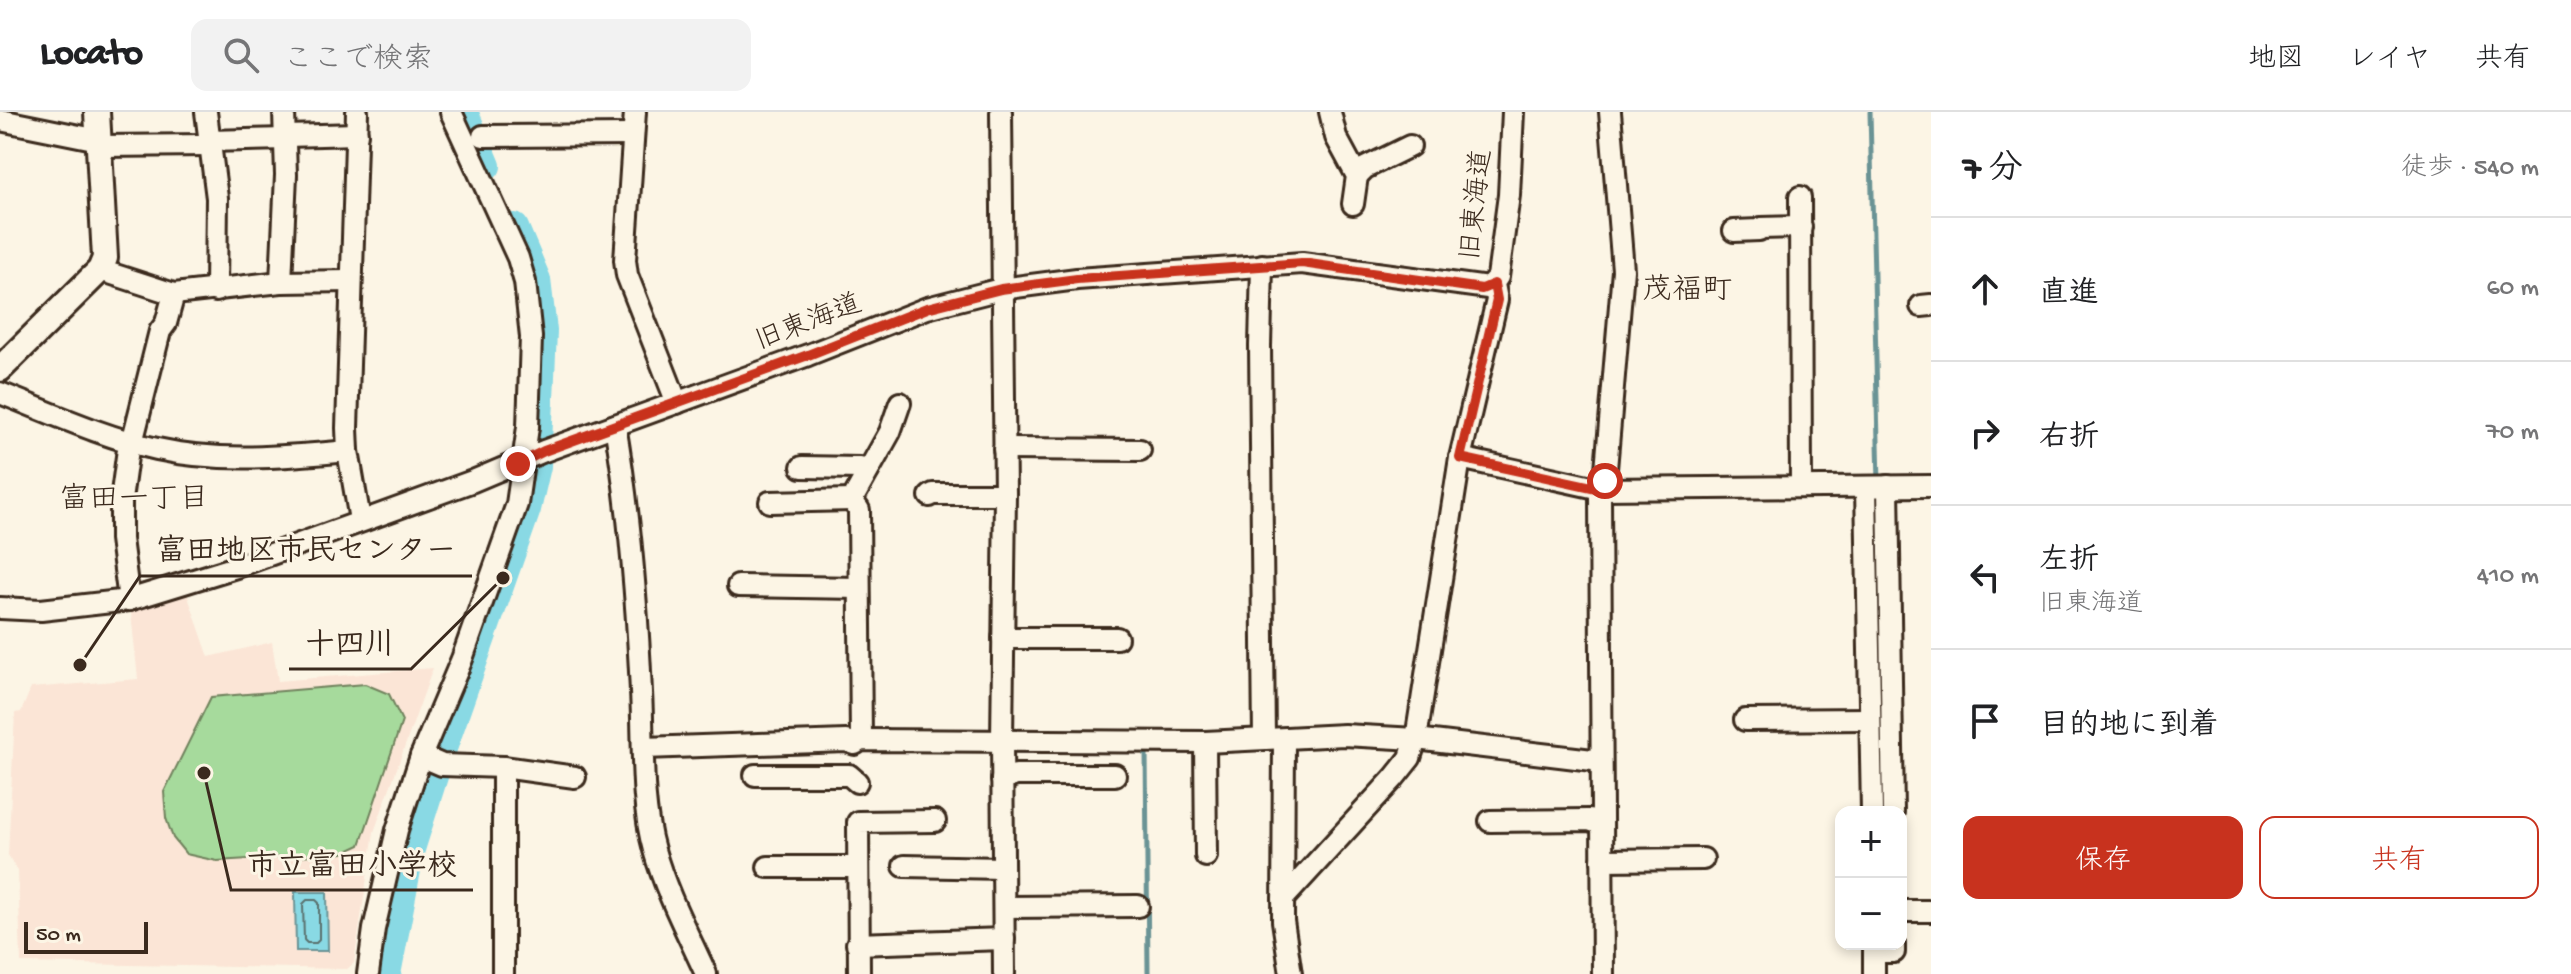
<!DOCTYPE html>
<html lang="ja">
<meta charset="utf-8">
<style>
body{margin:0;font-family:"Gochi Hand","Klee One",sans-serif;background:#f2f2f2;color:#202124}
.controls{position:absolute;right:24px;bottom:24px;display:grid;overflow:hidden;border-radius:16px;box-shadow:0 4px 12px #0003}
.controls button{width:72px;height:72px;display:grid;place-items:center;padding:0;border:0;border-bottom:2px solid #e0e0e0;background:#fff;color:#202124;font:40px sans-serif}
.scale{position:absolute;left:24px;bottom:20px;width:124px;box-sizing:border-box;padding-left:8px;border:4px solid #3b2a1e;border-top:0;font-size:22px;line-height:28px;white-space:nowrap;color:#3b2a1e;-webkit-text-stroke:6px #fcf5e5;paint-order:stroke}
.stop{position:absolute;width:24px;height:24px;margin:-18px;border:6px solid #c8321e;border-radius:50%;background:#fff}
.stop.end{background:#c8321e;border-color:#fff;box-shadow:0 2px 8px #0008}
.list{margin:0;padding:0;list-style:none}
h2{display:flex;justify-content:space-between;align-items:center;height:104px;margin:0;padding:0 32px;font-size:34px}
h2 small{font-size:26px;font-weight:400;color:#757577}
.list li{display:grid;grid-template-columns:52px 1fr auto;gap:24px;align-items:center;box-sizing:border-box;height:144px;padding:0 32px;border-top:2px solid #e0e0e0}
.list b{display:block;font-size:30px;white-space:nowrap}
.list p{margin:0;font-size:26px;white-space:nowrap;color:#757577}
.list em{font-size:26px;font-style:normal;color:#757577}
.actions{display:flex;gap:16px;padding:24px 32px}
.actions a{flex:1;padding:18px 0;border:2px solid #c8321e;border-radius:16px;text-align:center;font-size:28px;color:#c8321e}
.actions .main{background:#c8321e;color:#fff}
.icon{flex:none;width:44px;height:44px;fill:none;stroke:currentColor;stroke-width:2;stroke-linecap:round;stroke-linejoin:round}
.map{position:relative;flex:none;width:1931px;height:862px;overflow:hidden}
header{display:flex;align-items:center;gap:48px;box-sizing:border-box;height:112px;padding:0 40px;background:#fff;border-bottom:2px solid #e0e0e0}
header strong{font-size:38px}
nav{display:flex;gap:44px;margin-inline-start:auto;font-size:28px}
.search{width:560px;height:72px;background:#f2f2f2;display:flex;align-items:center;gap:20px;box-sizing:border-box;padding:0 28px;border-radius:16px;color:#757577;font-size:30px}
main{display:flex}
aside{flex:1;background:#fff}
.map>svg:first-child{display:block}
</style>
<header>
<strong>Locato</strong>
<div class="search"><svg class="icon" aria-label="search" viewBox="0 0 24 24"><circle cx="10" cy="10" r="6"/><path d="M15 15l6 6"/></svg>ここで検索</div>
<nav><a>地図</a><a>レイヤ</a><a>共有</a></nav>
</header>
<main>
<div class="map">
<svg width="1931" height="862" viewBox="0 0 1931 862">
<rect width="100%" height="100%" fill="#fcf5e5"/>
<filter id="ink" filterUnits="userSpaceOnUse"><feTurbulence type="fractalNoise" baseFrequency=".0125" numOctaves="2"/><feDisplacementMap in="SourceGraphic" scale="16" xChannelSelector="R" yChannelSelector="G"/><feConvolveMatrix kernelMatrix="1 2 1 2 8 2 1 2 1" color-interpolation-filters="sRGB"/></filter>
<g filter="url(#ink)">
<polygon fill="#fbe5d6" points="186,479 209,545 272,530 278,569 433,556 374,720 354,851 347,857 21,851 18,759 8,743 15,601 21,600 31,576 138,567 130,492"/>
<polygon fill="#a6da9c" stroke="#70825d" stroke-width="2" points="365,572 389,582 402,609 360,733 343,741 217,749 186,742 173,726 166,706 164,680 211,585"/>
<polygon fill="#89d9e4" stroke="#6a9395" stroke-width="2" points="295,780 327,780 328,839 296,839"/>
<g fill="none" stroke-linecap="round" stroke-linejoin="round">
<polygon stroke="#5a706d" stroke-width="2" points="307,788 316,788 319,791 319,828 316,831 307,831 304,828 303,792"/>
<g stroke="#6a9395" stroke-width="5">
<polyline points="1870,0 1879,371"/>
<polyline points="1879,465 1882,683"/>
<polyline points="1146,638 1148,860"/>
</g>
<g stroke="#89d9e4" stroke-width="30">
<polyline points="463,0 486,54"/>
<polyline points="386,862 410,737 440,642 526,397 536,354 542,219 536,168 514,116"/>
</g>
<g stroke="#3b2a1e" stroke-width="26">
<g id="minor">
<polyline points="206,0 217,86 216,179"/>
<polyline points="357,0 347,316 348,339 360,408"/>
<polyline points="635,0 625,148 627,163 677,291"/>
<polyline points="1001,0 1005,382 1002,628 1004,862"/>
<polyline points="1330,0 1336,25 1357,64 1353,92"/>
<polyline points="0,8 99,28"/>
<polyline points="286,24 357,22"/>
<polyline points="483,24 633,23"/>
<polyline points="210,29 286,27"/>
<polyline points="99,34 210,33"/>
<polyline points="1357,64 1365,56 1410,34"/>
<polyline points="1800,85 1801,375"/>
<polyline points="1734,119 1759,118 1761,116 1801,115"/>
<polyline points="1262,153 1260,234 1264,627"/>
<polyline points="100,158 174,182 281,170 350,169"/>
<polyline points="281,170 286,63 284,0"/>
<polyline points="1921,194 1931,193"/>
<path d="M 0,281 C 51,301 103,325 157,337 C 220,351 284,345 348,339"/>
<path d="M 615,313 C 630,401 637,491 641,580 C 644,632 640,688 654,738 C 666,781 688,822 706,862"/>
<polyline points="129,330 121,388 121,427 129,488"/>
<polyline points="132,331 160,219 166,211 174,182"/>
<polyline points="1004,337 1140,338"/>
<polyline points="1460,346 1601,377 1931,374"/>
<polyline points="802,355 860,356 868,359"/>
<polyline points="1888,374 1893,700"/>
<polyline points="1866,375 1872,700"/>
<polyline points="930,384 933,382 1005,382"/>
<polyline points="770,390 852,388"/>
<polyline points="738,474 859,476"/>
<polyline points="0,496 41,498 129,488 236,455 473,369 544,339 808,243 927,196 1001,177 1077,167 1302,151 1488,176 1498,165 1509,83 1513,0"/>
<polyline points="1003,526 1117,526"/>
<polyline points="1745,608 1870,607"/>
<polyline points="1284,627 1283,809 1291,862"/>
<polyline points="861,628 859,398 852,388 890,320 900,291"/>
<polyline points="1205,630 1206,744"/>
<polyline points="644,636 846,629 855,632 861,628 1205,630 1344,623 1416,627 1601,649"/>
<polyline points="421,644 442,653 503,655 575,665"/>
<polyline points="503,655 503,862"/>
<polyline points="755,663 849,663 857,670"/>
<polyline points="1002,668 1016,663 1115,663"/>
<polyline points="1490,709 1589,708 1601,712"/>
<polyline points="1602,748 1703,747"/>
<polyline points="904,754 1003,756"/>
<polyline points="768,755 858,755"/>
<polyline points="1283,787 1394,666 1410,646 1416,627 1460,346 1497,188 1494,172"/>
<polyline points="1004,795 1138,794"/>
<polyline points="1901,799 1931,799"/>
<polyline points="857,832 1004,827"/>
<polyline points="1874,832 1874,862"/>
<polyline points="1874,840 1894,840 1894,832"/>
<polyline points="368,862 374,817 397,718 421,644 462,547 517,392 528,315 531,225 525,170 518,146 451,0"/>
<polyline points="859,862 858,710 935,709"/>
<polyline points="1603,862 1600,385 1605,369 1623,158 1610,0"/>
</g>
</g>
<g stroke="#3b2a1e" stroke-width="30">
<polyline id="major" points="0,257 100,158 105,146 97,0"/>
</g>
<use href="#minor" stroke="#fcf5e5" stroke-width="20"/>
<use href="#major" stroke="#fcf5e5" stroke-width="24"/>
</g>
</g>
<g fill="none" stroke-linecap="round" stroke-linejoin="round" filter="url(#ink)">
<polyline stroke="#c8321e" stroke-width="10" points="518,352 544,339 808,243 927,196 1001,177 1077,167 1302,151 1482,177 1494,172 1497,188 1460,346 1601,377 1605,369"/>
</g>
<g text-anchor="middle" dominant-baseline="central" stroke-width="6" stroke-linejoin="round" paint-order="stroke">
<g font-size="28" fill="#3b2a1e" stroke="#fcf5e5">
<text transform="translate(1478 93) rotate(-84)">旧東海道</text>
<text transform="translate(809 212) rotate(-21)">旧東海道</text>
</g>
<g font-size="30" fill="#3b2a1e" stroke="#fcf5e5">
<text x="1687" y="180">茂福町</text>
<text x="134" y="389">富田一丁目</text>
</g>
</g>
<path fill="none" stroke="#3b2a1e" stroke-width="3" d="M80 553L140 464H472M503 466L411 557H289M204 661L231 778H473"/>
<g fill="#3b2a1e" stroke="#fcf5e5" stroke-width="3">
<circle cx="80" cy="553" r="8"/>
<circle cx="503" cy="466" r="8"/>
<circle cx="204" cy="661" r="8"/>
</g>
<g font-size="30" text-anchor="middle" font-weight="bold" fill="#3b2a1e" stroke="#fcf5e5" stroke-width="6" stroke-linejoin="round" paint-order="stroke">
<text x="306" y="447">富田地区市民センター</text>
<text x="350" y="541">十四川</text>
<text x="352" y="762">市立富田小学校</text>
</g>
</svg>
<div class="controls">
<button>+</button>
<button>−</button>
</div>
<div class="scale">50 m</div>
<div class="stop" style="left:1605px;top:369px"></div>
<div class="stop end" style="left:518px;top:352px"></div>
</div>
<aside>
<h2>7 分<small>徒歩 · 540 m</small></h2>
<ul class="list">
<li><svg class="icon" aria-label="ahead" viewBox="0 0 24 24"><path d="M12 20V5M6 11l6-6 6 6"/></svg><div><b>直進</b></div><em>60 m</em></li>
<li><svg class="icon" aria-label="right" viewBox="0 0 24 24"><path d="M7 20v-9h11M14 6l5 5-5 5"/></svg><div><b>右折</b></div><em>70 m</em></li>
<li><svg class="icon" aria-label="left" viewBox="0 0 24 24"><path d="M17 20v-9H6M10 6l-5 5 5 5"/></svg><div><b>左折</b><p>旧東海道</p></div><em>410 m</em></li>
<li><svg class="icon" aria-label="arrive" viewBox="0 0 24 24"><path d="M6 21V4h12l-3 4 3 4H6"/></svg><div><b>目的地に到着</b></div></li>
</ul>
<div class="actions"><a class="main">保存</a><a>共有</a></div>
</aside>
</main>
